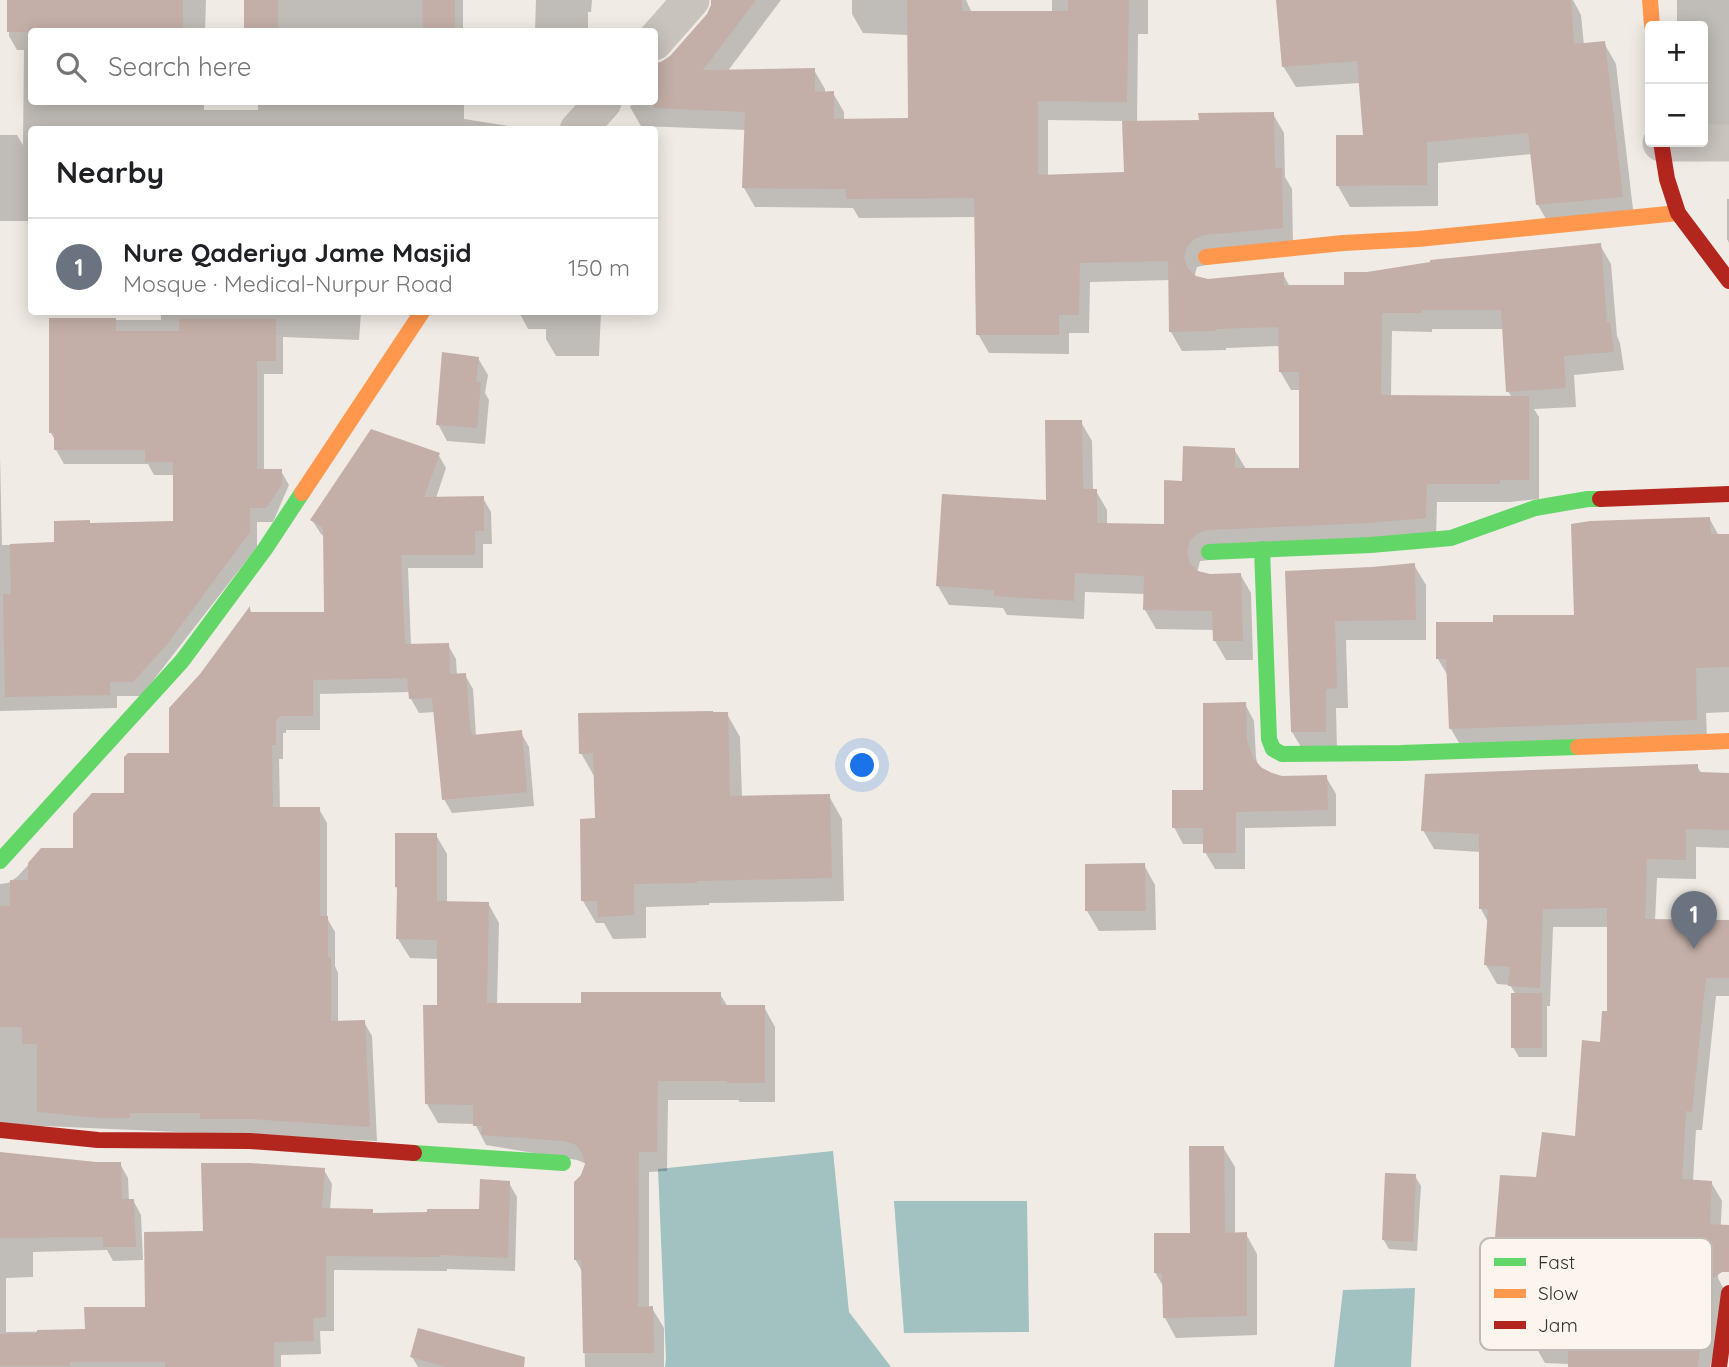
<!DOCTYPE html>
<meta charset="utf-8">
<style>
body{margin:0;font-family:Quicksand,sans-serif;background:#f6f6f6;color:#202124}
.controls{position:absolute;right:21px;top:21px;display:grid;overflow:hidden;border-radius:7px;box-shadow:0 4px 18px #0003}
.controls button{width:63px;height:63px;display:grid;place-items:center;padding:0;border:0;border-bottom:2px solid #e0e0e0;background:#fff;color:#202124;font:35px sans-serif}
.you{position:absolute;left:863px;top:766px;width:24px;height:24px;margin:-18px;border:5px solid #fff;border-radius:50%;background:#1a73e8;box-shadow:0 0 0 10px #1a73e833}
.badge{display:grid;place-items:center;width:46px;height:46px;border-radius:50%;background:#b45309;color:#fff;font-size:23px;font-weight:700}
.pin{position:absolute;translate:-50% -58px;filter:drop-shadow(0 2px 4px #0008)}
.pin::after{content:'';position:absolute;top:37px;width:24px;height:21px;background:inherit;clip-path:polygon(0 0,100% 0,50% 100%)}
.list{margin:0;padding:0;list-style:none}
h2{display:flex;justify-content:space-between;align-items:center;height:91px;margin:0;padding:0 28px;font-size:30px}
h2 small{font-size:23px;font-weight:400;color:#757577}
.list li{display:grid;grid-template-columns:46px 1fr auto;gap:21px;align-items:center;box-sizing:border-box;height:98px;padding:0 28px;border-top:2px solid #e0e0e0}
.list b{display:block;font-size:26px;white-space:nowrap}
.list p{margin:0;font-size:23px;white-space:nowrap;color:#757577}
.list em{font-size:23px;font-style:normal;color:#757577}
.icon{flex:none;width:38px;height:38px;fill:none;stroke:currentColor;stroke-width:2;stroke-linecap:round;stroke-linejoin:round}
.map{position:relative;flex:none;width:1729px;height:1367px;overflow:hidden}
.search{position:absolute;background:#fff;box-shadow:0 4px 18px #0003;left:28px;top:28px;width:630px;height:77px;display:flex;align-items:center;gap:18px;box-sizing:border-box;padding:0 24px;border-radius:7px;color:#757577;font-size:26px}
.panel{position:absolute;background:#fff;box-shadow:0 4px 18px #0003;left:28px;top:126px;width:630px;height:189px;border-radius:7px}
.map>svg:first-child{display:block}
</style>
<div class="map">
<svg width="1729" height="1367" viewBox="0 0 1729 1367">
<rect width="100%" height="100%" fill="#f0ebe5"/>
<g fill="#a1c2c1">
<polygon points="833,1151 849,1312 891,1367 665,1367 666,1358 658,1169"/>
<polygon points="894,1201 1027,1201 1029,1332 904,1333"/>
<polygon points="1415,1288 1411,1367 1334,1367 1343,1290"/>
</g>
<g fill="#0003" fill-rule="evenodd">
<polygon points="28,0 206,0 205,32 32,32 32,102 204,102 204,110 258,110 258,102 464,102 464,119 535,130 32,130 32,173 28,173 28,221 0,221 0,135 17,135 23,145 24,50 17,50 9,36 9,2"/>
<rect x="258" y="0" width="205" height="32"/>
<polygon points="536,0 592,0 591,12 588,12 588,32 535,32"/>
<path d="M 713,0 L 781,0 L 727,72 L 814,70 L 825,89 L 825,93 L 833,93 L 844,112 L 844,120 L 909,119 L 909,35 L 863,33 L 852,14 L 852,0 L 966,0 L 972,13 L 1052,13 L 1052,0 L 1148,0 L 1148,34 L 1138,34 L 1137,123 L 1200,122 L 1273,114 L 1284,133 L 1285,177 L 1292,189 L 1293,247 L 1197,267 L 1194,278 L 1208,281 L 1283,274 L 1290,287 L 1346,287 L 1367,274 L 1600,245 L 1611,264 L 1617,336 L 1620,343 L 1624,370 L 1574,375 L 1576,407 L 1534,409 L 1539,417 L 1539,499 L 1510,502 L 1437,502 L 1436,537 L 1200,561 L 1197,573 L 1210,576 L 1240,574 L 1251,593 L 1253,660 L 1226,660 L 1215,641 L 1214,630 L 1156,629 L 1145,610 L 1145,594 L 1085,592 L 1084,619 L 1007,615 L 1003,608 L 949,605 L 938,586 L 1048,502 L 1081,422 L 1092,441 L 1093,491 L 1096,491 L 1107,510 L 1107,525 L 1166,526 L 1184,482 L 1234,449 L 1246,469 L 1301,469 L 1301,390 L 1291,390 L 1280,371 L 1280,346 L 1226,348 L 1226,350 L 1182,351 L 1171,332 L 1170,280 L 1090,282 L 1089,333 L 1069,333 L 1069,354 L 989,353 L 978,334 L 976,217 L 859,218 L 853,208 L 755,207 L 744,188 L 746,130 L 641,126 L 630,107 L 634,102 L 654,102 L 662,63 L 671,57 L 708,15 ZM 1048,120 L 1124,121 L 1125,174 L 1048,177 ZM 1432,329 L 1504,329 L 1508,391 L 1512,398 L 1391,397 L 1392,331 L 1432,332 Z"/>
<polygon points="1278,0 1573,0 1581,15 1584,45 1604,43 1616,64 1634,218 1550,226 1538,205 1532,154 1438,163 1438,206 1350,207 1338,186 1365,136 1360,83 1296,87 1283,66"/>
<polygon points="1677,0 1729,0 1729,141 1703,140 1703,26 1677,26"/>
<polygon points="1727,199 1729,199 1729,243 1727,239"/>
<polygon points="161,312 361,312 359,340 283,337 283,374 264,374 264,471 281,471 289,485 273,522 257,522 257,547 141,696 117,696 117,708 0,711 0,455 2,545 56,544 91,525 174,523 174,475 154,475 148,464 64,464 56,450 56,442 51,433 51,320 161,320"/>
<polygon points="519,312 601,312 599,356 556,356 546,339 546,329 528,329"/>
<polygon points="478,358 488,375 485,393 489,400 485,444 447,441 438,424"/>
<polygon points="438,454 446,468 436,498 483,498 491,512 492,544 483,544 483,568 408,568 411,646 448,645 456,659 457,676 465,675 473,689 476,736 521,733 529,747 534,806 452,813 444,799 435,712 419,713 411,699 410,692 320,694 320,730 286,730 286,733 283,733 283,759 279,759 280,809 319,809 327,823 327,918 335,932 335,966 338,973 338,1023 364,1022 372,1036 377,1141 0,1124 0,884 8,883 17,877 42,850 74,850 126,794 171,755 201,675 250,609 252,614 326,614 325,537 321,534 312,520"/>
<polygon points="1709,518 1719,536 1729,536 1729,712 1706,713 1707,739 1462,748 1451,729 1448,676 1438,659 1495,624 1576,617"/>
<polygon points="1414,565 1426,585 1426,640 1346,640 1348,708 1336,708 1337,751 1304,752 1292,732 1287,572"/>
<polygon points="1245,704 1254,721 1256,758 1258,766 1281,778 1326,777 1336,794 1336,826 1245,828 1245,869 1215,869 1205,852 1205,844 1183,844 1174,827 1205,792"/>
<polygon points="727,714 740,737 742,798 829,796 842,819 844,901 709,903 709,905 646,907 646,938 613,939 604,923 596,923 583,901 597,820 594,776 581,753"/>
<polygon points="1697,766 1702,774 1729,774 1729,848 1696,847 1696,879 1657,878 1655,921 1729,922 1729,996 1716,996 1702,1130 1696,1130 1693,1181 1711,1182 1722,1201 1718,1278 1727,1295 1710,1367 1570,1367 1570,1364 1545,1363 1534,1344 1536,1271 1507,1269 1496,1250 1538,1179 1577,1138 1608,1013 1608,927 1553,927 1550,1006 1547,1006 1547,1057 1519,1057 1513,1047 1516,995 1510,985 1497,984 1486,965 1488,922 1481,909 1480,852 1434,849 1423,830"/>
<polygon points="436,835 447,854 447,903 488,903 499,923 497,1005 583,1005 720,994 728,1007 764,1007 775,1027 775,1102 740,1102 738,1100 668,1100 667,1171 649,1172 649,1308 652,1308 664,1328 664,1367 585,1367 583,1273 575,1259 583,1176 587,1164 577,1160 486,1145 475,1124 438,1123 427,1104 438,1007 438,959 410,958 398,939 399,891 396,887"/>
<polygon points="1144,865 1155,885 1156,930 1099,931 1087,911"/>
<polygon points="1223,1147 1235,1167 1235,1234 1246,1234 1257,1254 1257,1335 1176,1338 1165,1318 1164,1288 1155,1272 1191,1235"/>
<polygon points="0,1154 96,1164 120,1164 128,1178 129,1201 133,1200 141,1215 143,1260 113,1261 107,1250 33,1252 33,1277 6,1278 6,1332 86,1331 147,1309 204,1233 324,1170 332,1184 330,1210 372,1210 374,1215 481,1211 509,1183 517,1197 515,1271 447,1269 447,1271 334,1270 334,1331 320,1331 321,1354 281,1355 281,1367 0,1367"/>
<polygon points="1415,1176 1421,1186 1417,1251 1389,1249 1383,1239"/>
<polygon points="412,1357 498,1367 418,1367"/>
</g>
<g fill="#c3afa7">
<rect x="7" y="0" width="176" height="32"/>
<polygon points="244,0 278,0 278,30 244,29"/>
<polygon points="422,0 455,0 455,32 423,32"/>
<polygon points="711,0 756,0 703,70 815,68 815,92 834,91 834,119 908,118 907,0 962,0 962,11 1068,11 1068,0 1129,0 1127,102 1038,101 1038,175 1124,172 1122,121 1199,120 1198,113 1274,112 1275,168 1282,168 1283,228 1204,235 1194,239 1187,247 1184,258 1188,269 1196,276 1208,279 1284,272 1284,285 1344,285 1344,272 1367,272 1430,262 1430,260 1601,243 1607,322 1610,322 1614,352 1564,356 1566,388 1506,392 1501,310 1422,310 1422,313 1382,313 1381,395 1529,396 1529,480 1500,480 1500,484 1427,484 1426,518 1370,523 1208,530 1198,533 1190,541 1187,552 1190,563 1198,571 1210,574 1241,573 1243,641 1213,641 1212,611 1143,610 1144,576 1075,573 1074,601 994,596 994,590 936,586 942,494 1046,500 1045,420 1082,420 1083,489 1097,489 1097,523 1164,524 1164,480 1182,481 1183,446 1235,448 1235,468 1299,468 1299,372 1279,372 1278,327 1216,329 1216,331 1169,332 1168,261 1080,263 1079,315 1059,315 1059,335 976,335 974,198 846,199 846,189 742,188 745,112 654,108 654,63 661,62 670,56 707,14 711,5"/>
<polygon points="1276,0 1571,0 1574,44 1605,41 1623,197 1536,205 1528,133 1427,142 1427,185 1336,186 1336,135 1363,135 1357,61 1282,67"/>
<polygon points="49,318 116,318 116,331 179,331 179,319 276,319 276,361 257,361 257,469 282,469 282,484 266,508 250,508 250,532 165,647 133,682 110,682 110,695 5,697 3,594 11,594 10,544 54,542 54,521 90,520 90,523 173,521 173,462 145,462 145,450 54,450 54,433 49,433"/>
<polygon points="442,352 479,357 476,382 481,382 477,428 436,425"/>
<polygon points="371,429 440,453 424,497 484,496 484,531 475,531 475,555 401,555 405,644 449,643 450,674 466,673 470,729 471,728 472,735 522,730 527,792 442,800 432,698 409,699 407,678 313,680 313,716 279,716 279,719 276,719 276,745 272,745 273,807 320,807 320,916 328,916 328,957 331,957 331,1021 365,1020 370,1127 252,1119 200,1119 200,1113 130,1113 130,1118 99,1118 37,1112 37,1044 22,1044 22,1027 0,1027 0,906 10,906 10,880 28,880 28,863 41,848 73,848 73,814 92,793 124,793 124,757 128,753 169,753 169,708 200,674 250,606 250,612 324,612 323,528 310,520"/>
<polygon points="1710,517 1711,534 1729,534 1729,667 1696,668 1697,720 1449,729 1446,659 1436,659 1436,622 1493,622 1493,615 1574,615 1571,524 1590,521"/>
<polygon points="1415,563 1416,620 1335,621 1337,688 1326,689 1326,732 1291,732 1285,571 1372,567"/>
<polygon points="1246,702 1247,740 1253,758 1262,768 1272,773 1282,776 1327,775 1328,810 1236,812 1236,853 1203,853 1203,828 1172,828 1172,790 1203,790 1203,703"/>
<polygon points="713,711 713,712 728,712 730,796 830,794 832,878 697,881 697,883 634,884 634,915 598,917 597,901 581,901 580,819 595,818 593,753 579,754 578,713"/>
<polygon points="1698,764 1698,772 1729,773 1729,830 1686,829 1686,860 1647,859 1645,919 1729,920 1729,978 1706,978 1692,1112 1686,1111 1682,1179 1712,1181 1710,1224 1729,1225 1729,1272 1722,1272 1713,1278 1708,1288 1704,1304 1698,1367 1568,1367 1568,1346 1532,1345 1535,1253 1494,1250 1500,1175 1536,1177 1542,1132 1575,1136 1582,1040 1600,1042 1602,1011 1607,1011 1607,908 1543,909 1540,988 1508,986 1510,967 1484,965 1488,909 1479,909 1479,834 1421,831 1425,774"/>
<polygon points="395,833 437,833 437,901 489,902 487,1003 581,1003 581,992 721,992 721,1005 765,1005 765,1083 727,1083 727,1081 658,1081 657,1152 639,1152 638,1307 653,1306 654,1353 583,1353 581,1260 574,1260 574,1182 581,1175 585,1164 582,1153 576,1145 565,1141 481,1135 482,1126 473,1126 473,1105 425,1104 423,1005 437,1005 437,940 396,939 397,887 395,887"/>
<polygon points="1145,863 1146,911 1085,911 1085,864"/>
<rect x="1511" y="993" width="31" height="55"/>
<polygon points="1189,1146 1224,1146 1225,1233 1247,1232 1247,1316 1163,1318 1162,1273 1154,1273 1154,1233 1190,1233"/>
<polygon points="0,1152 96,1162 121,1162 122,1199 134,1199 136,1247 103,1247 103,1237 0,1238"/>
<polygon points="201,1163 249,1163 325,1168 322,1208 373,1209 373,1213 427,1212 427,1209 479,1209 480,1179 510,1181 508,1258 440,1255 440,1257 326,1256 326,1317 313,1318 314,1341 274,1342 274,1367 165,1367 165,1362 70,1362 70,1366 0,1366 0,1334 37,1333 37,1330 85,1329 84,1307 145,1307 144,1232 203,1231"/>
<polygon points="1385,1173 1416,1174 1413,1242 1382,1240"/>
<polygon points="418,1328 525,1357 524,1367 446,1367 410,1357"/>
</g>
<g fill="none" stroke-linecap="round" stroke-linejoin="round">
<g stroke="#c9c3be" stroke-width="37">
<polyline points="654,42 691,0"/>
<polyline points="578,130 603,102"/>
<polyline points="1661,143 1729,143"/>
</g>
<g stroke="#63d668" stroke-width="16">
<polyline points="1262,549 1269,739 1273,749 1282,754 1401,753 1578,747"/>
<polyline points="1209,552 1371,545 1451,538 1535,508 1588,499 1600,499"/>
<polyline points="0,861 182,661 265,549 302,493"/>
<polyline points="414,1153 563,1163"/>
</g>
<g stroke="#ff974d" stroke-width="16">
<polyline points="1650,0 1652,26"/>
<polyline points="1206,257 1343,243 1418,239 1678,213"/>
<polyline points="302,493 422,312"/>
<polyline points="1578,747 1729,741"/>
</g>
<g stroke="#b3261e" stroke-width="16">
<polyline points="1661,142 1667,179 1678,213 1729,281"/>
<polyline points="1600,499 1729,494"/>
<polyline points="0,1130 98,1140 250,1141 414,1153"/>
<polyline points="1719,1367 1729,1293"/>
</g>
</g>
<rect x="1480" y="1238" width="232" height="112" rx="10" fill="#fbf5ee" stroke="#c1bab4" stroke-width="2"/>
<rect x="1494" y="1258" width="32" height="8" fill="#63d668"/>
<rect x="1494" y="1289" width="32" height="9" fill="#ff974d"/>
<rect x="1494" y="1321" width="32" height="8" fill="#b3261e"/>
<g font-size="19" fill="#3b302b">
<text x="1538" y="1269">Fast</text>
<text x="1538" y="1300">Slow</text>
<text x="1538" y="1332">Jam</text>
</g>
</svg>
<div class="controls">
<button>+</button>
<button>−</button>
</div>
<div class="you"></div>
<div class="pin badge" style="left:1694px;top:949px;background:#6b7280">1</div>
<div class="search"><svg class="icon" aria-label="search" viewBox="0 0 24 24"><circle cx="10" cy="10" r="6"/><path d="M15 15l6 6"/></svg>Search here</div>
<section class="panel">
<h2>Nearby<small></small></h2>
<ul class="list">
<li><span class="badge" style="background:#6b7280">1</span><div><b>Nure Qaderiya Jame Masjid</b><p>Mosque · Medical-Nurpur Road</p></div><em>150 m</em></li>
</ul>
</section>
</div>
